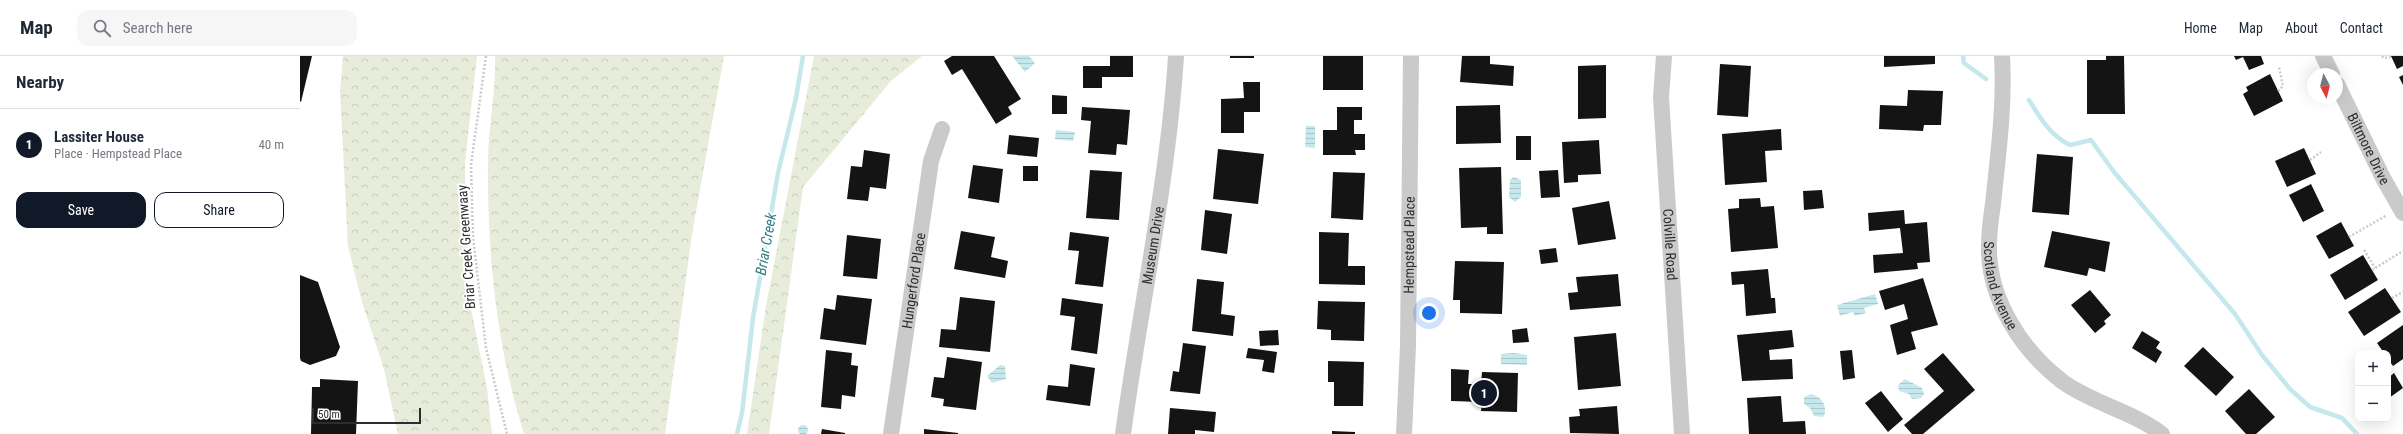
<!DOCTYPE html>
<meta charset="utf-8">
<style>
body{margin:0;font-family:"Roboto Condensed",sans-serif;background:#f6f6f7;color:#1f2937}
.controls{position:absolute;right:12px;bottom:12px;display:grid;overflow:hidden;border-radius:8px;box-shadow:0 4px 16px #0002}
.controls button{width:36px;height:36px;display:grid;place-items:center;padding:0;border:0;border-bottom:1px solid #e0e1e3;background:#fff;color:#1f2937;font:20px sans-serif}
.compass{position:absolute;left:2007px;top:12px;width:36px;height:36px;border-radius:50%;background:#fff;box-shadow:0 4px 16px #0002;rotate:173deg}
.scale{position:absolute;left:12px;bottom:10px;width:109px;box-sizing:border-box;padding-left:4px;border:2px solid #2d2d2d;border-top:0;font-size:11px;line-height:14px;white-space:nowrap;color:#2d2d2d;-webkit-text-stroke:3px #fff;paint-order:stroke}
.you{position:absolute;left:1129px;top:257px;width:14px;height:14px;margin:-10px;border:3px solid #fff;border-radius:50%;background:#1a73e8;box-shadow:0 0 0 6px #1a73e833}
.badge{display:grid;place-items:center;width:26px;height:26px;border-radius:50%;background:#111827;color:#fff;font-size:13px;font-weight:700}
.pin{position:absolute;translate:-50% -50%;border:2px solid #fff;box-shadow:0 1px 4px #0006}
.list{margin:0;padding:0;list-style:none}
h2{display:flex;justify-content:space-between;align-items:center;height:52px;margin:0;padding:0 16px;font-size:17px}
h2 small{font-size:13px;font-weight:400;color:#747a83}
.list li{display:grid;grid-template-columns:26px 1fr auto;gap:12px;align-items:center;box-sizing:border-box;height:72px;padding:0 16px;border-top:1px solid #e0e1e3}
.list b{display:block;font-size:15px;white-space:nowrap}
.list p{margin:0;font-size:13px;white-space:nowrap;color:#747a83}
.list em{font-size:13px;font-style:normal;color:#747a83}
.actions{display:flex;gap:8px;padding:12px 16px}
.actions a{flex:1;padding:9px 0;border:1px solid #111827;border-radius:12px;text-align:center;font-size:14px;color:#111827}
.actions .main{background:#111827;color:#fff}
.icon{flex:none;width:22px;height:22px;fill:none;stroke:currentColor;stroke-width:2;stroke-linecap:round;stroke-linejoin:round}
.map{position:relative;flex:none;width:2103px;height:378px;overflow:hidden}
header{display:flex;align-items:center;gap:24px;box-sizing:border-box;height:56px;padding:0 20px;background:#fff;border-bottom:1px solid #e0e1e3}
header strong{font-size:19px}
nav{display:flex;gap:22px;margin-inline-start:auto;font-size:14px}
.search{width:280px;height:36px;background:#f6f6f7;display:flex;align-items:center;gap:10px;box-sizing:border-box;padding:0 14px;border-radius:12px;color:#747a83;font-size:15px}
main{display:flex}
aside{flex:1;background:#fff}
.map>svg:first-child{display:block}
</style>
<header>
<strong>Map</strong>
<div class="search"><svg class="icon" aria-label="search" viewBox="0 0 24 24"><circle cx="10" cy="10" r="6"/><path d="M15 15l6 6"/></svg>Search here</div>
<nav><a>Home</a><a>Map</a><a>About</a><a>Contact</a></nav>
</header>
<main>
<aside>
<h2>Nearby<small></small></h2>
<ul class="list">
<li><span class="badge">1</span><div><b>Lassiter House</b><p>Place · Hempstead Place</p></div><em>40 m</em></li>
</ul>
<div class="actions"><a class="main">Save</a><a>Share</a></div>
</aside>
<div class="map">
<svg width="2103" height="378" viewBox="0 0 2103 378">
<defs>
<pattern id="forest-crowns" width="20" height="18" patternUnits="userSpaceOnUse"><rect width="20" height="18" fill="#e8ecda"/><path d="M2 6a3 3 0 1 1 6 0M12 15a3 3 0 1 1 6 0" fill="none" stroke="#c7cbbb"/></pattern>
<pattern id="water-rules" width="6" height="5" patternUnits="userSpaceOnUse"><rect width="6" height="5" fill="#c5e8ed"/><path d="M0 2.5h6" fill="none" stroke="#aac7cc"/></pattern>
</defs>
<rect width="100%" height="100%" fill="#fff"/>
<g fill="url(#forest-crowns)">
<polygon points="43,0 177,0 165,106 167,233 187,332 192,378 98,378 84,313 62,246 48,190 40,36"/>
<path d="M 195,0 L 424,0 L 392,178 L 365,378 L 224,378 C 196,288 187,197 188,103 C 189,68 196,34 195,0 Z"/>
<polygon points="514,0 622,0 591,25 503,131 469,378 447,378 466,250"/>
</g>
<g fill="url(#water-rules)">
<polygon points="712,0 729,0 735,7 725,16"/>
<polygon points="1006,70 1015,70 1015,92 1005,91"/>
<polygon points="756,74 775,76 773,85 755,83"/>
<polygon points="1214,121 1221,124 1221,141 1215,146 1209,141 1210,124"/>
<polygon points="1575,238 1578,248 1564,252 1566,257 1555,260 1553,256 1540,260 1537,249"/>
<polygon points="1214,297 1227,299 1227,309 1201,308 1201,298"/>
<polygon points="700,309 705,310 706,323 692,327 687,320"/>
<polygon points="1605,323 1622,332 1624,338 1621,342 1612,343 1609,338 1599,335 1598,329"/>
<path d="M 1511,338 C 1521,341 1526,347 1525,357 L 1523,361 L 1514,360 L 1510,352 L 1504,348 L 1504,341 Z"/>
<circle cx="503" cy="374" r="5"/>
</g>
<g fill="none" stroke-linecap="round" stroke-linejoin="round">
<g stroke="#c5e8ed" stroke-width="4.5">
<polyline points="1663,0 1664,7 1686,23"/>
<path d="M 1729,44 C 1741,63 1750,79 1770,89 L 1791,84 L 1814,116 L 1935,258 L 1962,299 L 1990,333 L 2010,351 L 2042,362 L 2057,378"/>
<polyline points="437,378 442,357 453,262 478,117 496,42 503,0"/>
</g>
</g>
<g fill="#141414">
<polygon points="0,0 12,0 1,46 0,45"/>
<polygon points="652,0 694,0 721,43 708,51 712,58 696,68 662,13 652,19 644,5"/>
<polygon points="810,0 833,0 833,21 802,21 802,32 783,32 783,10 810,10"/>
<rect x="930" y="0" width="24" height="2"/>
<rect x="1023" y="0" width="40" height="34"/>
<polygon points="1162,0 1190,0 1190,8 1214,10 1213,30 1160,26"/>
<polygon points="1584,0 1635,0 1635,8 1584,11"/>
<polygon points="1806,0 1824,0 1825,58 1787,58 1787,4 1806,4"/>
<polygon points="1934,0 1961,0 1964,8 1949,14 1943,1 1936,4"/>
<polygon points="2091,0 2103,0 2103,10 2097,13"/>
<polygon points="1420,8 1451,10 1448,61 1417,59"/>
<polygon points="1306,9 1306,62 1278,63 1278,10"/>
<polygon points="1970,18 1983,45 1954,60 1943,38 1948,35 1946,31"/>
<polygon points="2103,19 2103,29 2099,21"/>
<polygon points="943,26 960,26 960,56 944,56 944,77 921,77 921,43 944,42"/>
<polygon points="1608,34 1643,35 1641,69 1624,69 1623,75 1579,73 1580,49 1607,50"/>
<polygon points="752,39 767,40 767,58 752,58"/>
<polygon points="1200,49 1201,87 1156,88 1156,50"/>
<polygon points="782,51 830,54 827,89 817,88 816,99 788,97 791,65 781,64"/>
<polygon points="1037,51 1062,51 1062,64 1054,64 1054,78 1065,78 1065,94 1055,94 1056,99 1023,99 1023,74 1037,74"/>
<polygon points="1481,73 1482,94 1465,95 1467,126 1425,129 1422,78"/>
<polygon points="709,79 739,82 737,101 707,98"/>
<rect x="1216" y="80" width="15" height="24"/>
<polygon points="1299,84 1301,118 1278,119 1278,126 1264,127 1262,86"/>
<polygon points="2004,92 2016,118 1987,131 1975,105"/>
<polygon points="918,93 964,98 958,148 913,143"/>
<polygon points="564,94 590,98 586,133 570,131 568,145 547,143 551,110 562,111"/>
<polygon points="1737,98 1773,101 1769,159 1732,156"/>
<polygon points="673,109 703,113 699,147 668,142"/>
<rect x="723" y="110" width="15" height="15"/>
<polygon points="1201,111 1203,178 1187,178 1187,171 1161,172 1159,112"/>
<polygon points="790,114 822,116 819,164 786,162"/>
<polygon points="1258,114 1260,141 1241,142 1239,115"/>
<polygon points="1033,116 1065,117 1063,164 1031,162"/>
<polygon points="2011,128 2024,155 2003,166 1989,139"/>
<polygon points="1522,134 1524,152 1504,154 1503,135"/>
<polygon points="1460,142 1461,151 1474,150 1478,192 1431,196 1428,153 1439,152 1439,143"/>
<polygon points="1309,145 1316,183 1278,189 1272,152"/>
<polygon points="905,154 932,158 927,198 901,194"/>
<polygon points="1604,154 1605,168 1627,166 1630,206 1617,207 1618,213 1574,217 1573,199 1603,197 1600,172 1569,175 1568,157"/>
<polygon points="2041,166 2054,190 2029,203 2016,180"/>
<polygon points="661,175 695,181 691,201 708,205 705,222 654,213"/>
<polygon points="1752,175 1810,186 1805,216 1789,212 1787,220 1744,211"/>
<polygon points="770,176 809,181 803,231 775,228 779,195 768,194"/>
<polygon points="1019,176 1049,177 1048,210 1065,210 1065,229 1019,228"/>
<polygon points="547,179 581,183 577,223 543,220"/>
<polygon points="1256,192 1258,206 1241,208 1239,194"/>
<polygon points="2063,199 2078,224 2045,244 2030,219"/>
<polygon points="1155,205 1204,206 1202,258 1160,257 1160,244 1153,244"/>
<polygon points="1468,213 1471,242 1475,242 1476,257 1446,260 1444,228 1432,229 1431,216"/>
<polygon points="1318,218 1321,250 1270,254 1268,237 1278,236 1276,221"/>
<polygon points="0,219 18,226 40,291 36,300 10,309 1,305 0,302"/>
<polygon points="1623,222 1638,269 1611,276 1616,293 1597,299 1590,269 1608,263 1604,248 1585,254 1579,235"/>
<polygon points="897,223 924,226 921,258 935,260 933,280 892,275"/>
<polygon points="2085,232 2101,256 2064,280 2048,256"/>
<polygon points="1790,234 1811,259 1804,265 1806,268 1795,277 1771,249"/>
<polygon points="537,239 572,243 566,289 520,283 524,252 535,254"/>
<polygon points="660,241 695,245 690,296 639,291 641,273 656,274"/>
<polygon points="762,242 803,248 797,298 771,294 775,261 760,259"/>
<polygon points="1018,245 1065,246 1064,285 1031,284 1031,274 1017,273"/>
<polygon points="2103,269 2103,303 2093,310 2088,303 2088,297 2084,297 2077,287"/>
<polygon points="1227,272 1229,286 1213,287 1212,274"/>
<polygon points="978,274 979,289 960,290 959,275"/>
<polygon points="1492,274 1494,291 1469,294 1470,304 1492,303 1493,323 1442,325 1437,279"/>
<polygon points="1842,275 1860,286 1856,292 1862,296 1856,307 1832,292"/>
<polygon points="1316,277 1321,330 1278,334 1274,281"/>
<polygon points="883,287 906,290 900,338 870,335 873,315 879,316"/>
<polygon points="1903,291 1934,321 1916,340 1884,310"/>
<polygon points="948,292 977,296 974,317 962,315 964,304 946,302"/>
<polygon points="526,294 552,297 551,309 558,310 555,341 542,339 541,353 521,351"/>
<polygon points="1552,294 1555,322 1543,324 1540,295"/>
<polygon points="1643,297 1675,334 1623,378 1612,378 1604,369 1644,335 1624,313"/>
<polygon points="647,301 682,306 676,354 643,350 644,343 631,341 634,321 644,322"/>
<polygon points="1028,305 1064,306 1063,350 1034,350 1034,326 1028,326"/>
<polygon points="770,308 795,312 790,350 746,344 748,329 768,331"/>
<polygon points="1151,313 1169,314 1168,328 1181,328 1182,316 1218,317 1217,356 1181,355 1182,346 1151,345"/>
<polygon points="2094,317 2103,332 2089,342 2088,322"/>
<polygon points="20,323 58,325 56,378 11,378 12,331 20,331"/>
<polygon points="1949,333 1975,361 1956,378 1946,378 1925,355"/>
<polygon points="1581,335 1603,363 1588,376 1565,347"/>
<polygon points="1481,340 1483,366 1505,365 1506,378 1449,378 1447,342"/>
<polygon points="1317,350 1319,378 1270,377 1269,361 1280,360 1279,353"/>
<polygon points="870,352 916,356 914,376 895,374 895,378 868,378"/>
<polygon points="522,373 545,377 545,378 521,378"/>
<polygon points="624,373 658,377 658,378 624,378"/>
<polygon points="1032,375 1055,376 1055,378 1032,378"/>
</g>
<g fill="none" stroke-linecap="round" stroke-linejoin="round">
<g stroke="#cacaca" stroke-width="2.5" stroke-dasharray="2 2" stroke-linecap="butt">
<polyline points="186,0 171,109 173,181 186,292 207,378"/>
<polyline points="2082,0 2084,2 2092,1"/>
<polyline points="1978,35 1983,30 1979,11"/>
<polyline points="2010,104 2021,96"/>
<polyline points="2049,181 2087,159"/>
<polyline points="2064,194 2075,212"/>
<polyline points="2072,214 2103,195"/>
<polyline points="2092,242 2103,236"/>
</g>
<g stroke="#cacaca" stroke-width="16">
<path id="s1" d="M 1364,0 L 1361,41 L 1382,378"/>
<path id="s2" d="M 1702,0 C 1705,49 1698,99 1693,148 C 1691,161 1689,176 1689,190 C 1688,243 1722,295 1763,326 C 1794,348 1832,355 1862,378"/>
<polyline points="2023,0 2032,18"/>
<path id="s3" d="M 2037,28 L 2083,122 L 2103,157"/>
<path id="s4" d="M 591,378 L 631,105 L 642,73"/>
<path id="s5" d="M 823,378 C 840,252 868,127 876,0"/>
<path id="s6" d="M 1104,378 L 1108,290 L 1111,0"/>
</g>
</g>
<g text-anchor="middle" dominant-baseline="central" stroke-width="4" stroke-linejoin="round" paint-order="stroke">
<g font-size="14" fill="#2d2d2d" stroke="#fff">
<text stroke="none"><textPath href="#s3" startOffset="72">Biltmore Drive</textPath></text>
<text stroke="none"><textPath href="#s5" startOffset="191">Museum Drive</textPath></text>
<text stroke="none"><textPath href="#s6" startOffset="189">Hempstead Place</textPath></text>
<text stroke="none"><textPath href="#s1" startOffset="189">Colville Road</textPath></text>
<text transform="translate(166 191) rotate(-94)">Briar Creek Greenwaay</text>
<text stroke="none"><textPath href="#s4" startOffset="155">Hungerford Place</textPath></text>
<text stroke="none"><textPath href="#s2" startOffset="232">Scotland Avenue</textPath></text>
</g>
<g font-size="15" font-style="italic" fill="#347c86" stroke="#fff">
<text transform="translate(466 188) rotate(-80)">Briar Creek</text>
</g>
</g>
</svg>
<div class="controls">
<button>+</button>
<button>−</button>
</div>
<svg class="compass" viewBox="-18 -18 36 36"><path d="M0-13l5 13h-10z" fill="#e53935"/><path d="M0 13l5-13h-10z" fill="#747a83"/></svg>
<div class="scale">50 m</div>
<div class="you"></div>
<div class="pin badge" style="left:1184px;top:337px">1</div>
</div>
</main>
